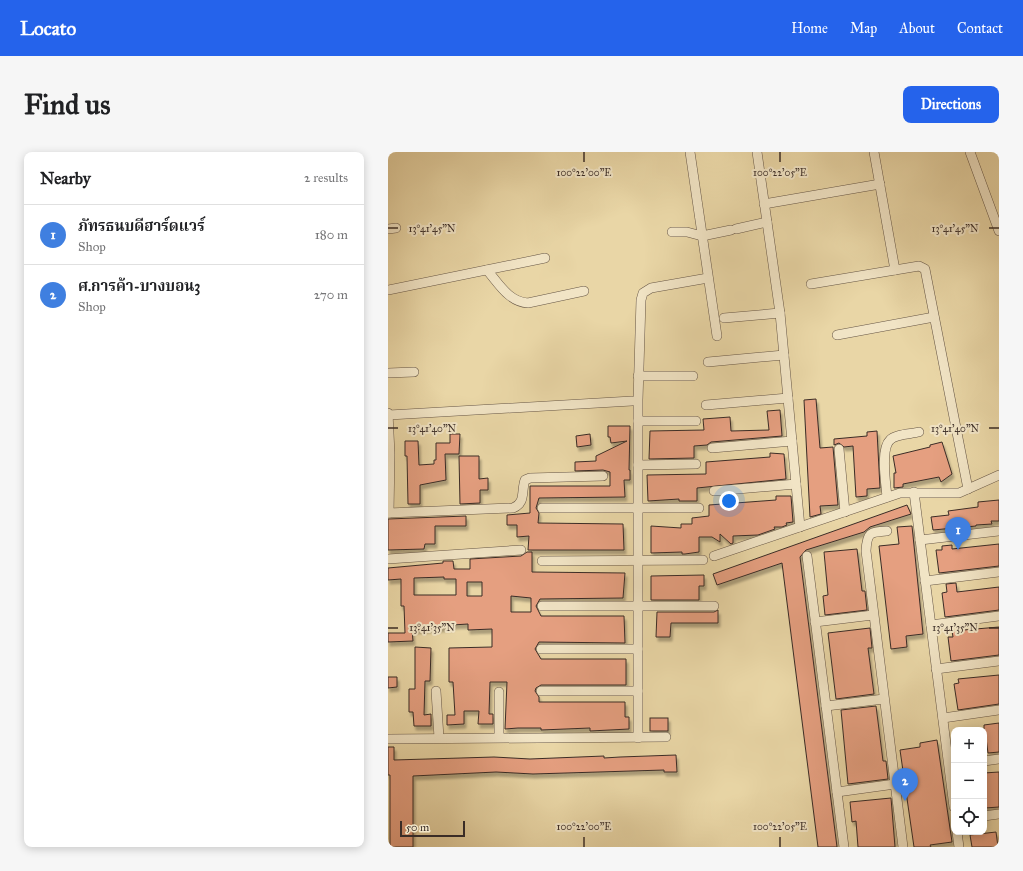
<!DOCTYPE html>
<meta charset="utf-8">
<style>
body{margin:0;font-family:"IM FELL Great Primer","Noto Serif Thai",serif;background:#f6f6f6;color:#202124}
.controls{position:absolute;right:12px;bottom:12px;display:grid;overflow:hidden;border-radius:8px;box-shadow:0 2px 10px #0003}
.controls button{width:36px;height:36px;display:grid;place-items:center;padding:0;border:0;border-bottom:1px solid #e0e0e0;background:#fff;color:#202124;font:20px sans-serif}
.scale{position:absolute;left:12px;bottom:10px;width:65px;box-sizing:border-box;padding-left:4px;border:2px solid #3a2c26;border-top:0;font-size:11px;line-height:14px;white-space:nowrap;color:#3a2c26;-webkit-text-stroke:3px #f1e4c5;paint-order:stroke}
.you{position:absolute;left:341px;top:349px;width:14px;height:14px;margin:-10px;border:3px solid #fff;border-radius:50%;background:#1a73e8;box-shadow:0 0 0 6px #1a73e833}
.badge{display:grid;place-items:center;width:26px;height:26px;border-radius:50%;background:#2563eb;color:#fff;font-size:13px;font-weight:700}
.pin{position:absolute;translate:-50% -33px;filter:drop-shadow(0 1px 2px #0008)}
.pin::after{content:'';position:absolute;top:21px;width:14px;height:12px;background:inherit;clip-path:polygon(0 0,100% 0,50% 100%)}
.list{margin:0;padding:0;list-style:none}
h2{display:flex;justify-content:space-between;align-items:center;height:52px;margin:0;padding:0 16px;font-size:17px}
h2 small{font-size:13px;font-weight:400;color:#757577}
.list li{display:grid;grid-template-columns:26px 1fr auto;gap:12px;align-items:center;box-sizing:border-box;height:60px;padding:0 16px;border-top:1px solid #e0e0e0}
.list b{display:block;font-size:15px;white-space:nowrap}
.list p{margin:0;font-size:13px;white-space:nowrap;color:#757577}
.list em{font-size:13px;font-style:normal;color:#757577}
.icon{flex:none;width:22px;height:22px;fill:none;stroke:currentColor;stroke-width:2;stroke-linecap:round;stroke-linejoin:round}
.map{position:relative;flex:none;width:611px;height:695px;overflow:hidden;border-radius:8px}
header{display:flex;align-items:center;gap:24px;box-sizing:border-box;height:56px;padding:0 20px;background:#2563eb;color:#fff}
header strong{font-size:19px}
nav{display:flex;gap:22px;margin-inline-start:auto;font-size:14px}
.intro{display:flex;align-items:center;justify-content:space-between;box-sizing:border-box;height:96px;padding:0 24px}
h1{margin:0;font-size:28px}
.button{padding:10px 18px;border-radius:8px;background:#2563eb;color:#fff;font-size:14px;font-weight:700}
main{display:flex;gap:24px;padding:0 24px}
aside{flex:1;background:#fff;border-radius:8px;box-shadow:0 2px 10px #0003}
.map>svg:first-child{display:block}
</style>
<header>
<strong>Locato</strong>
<nav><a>Home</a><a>Map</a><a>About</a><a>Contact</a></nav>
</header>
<div class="intro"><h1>Find us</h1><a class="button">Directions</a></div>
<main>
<aside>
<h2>Nearby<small>2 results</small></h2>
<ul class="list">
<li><span class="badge" style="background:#3f7fe0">1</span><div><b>ภัทรธนบดีฮาร์ดแวร์</b><p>Shop</p></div><em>180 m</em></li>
<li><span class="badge" style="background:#3f7fe0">2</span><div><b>ศ.การค้า-บางบอน3</b><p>Shop</p></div><em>270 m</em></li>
</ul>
</aside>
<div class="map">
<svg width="611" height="695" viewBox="0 0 611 695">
<defs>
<filter id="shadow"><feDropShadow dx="2" dy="4" stdDeviation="1" flood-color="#0004"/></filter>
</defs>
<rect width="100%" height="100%" fill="#e9d6a6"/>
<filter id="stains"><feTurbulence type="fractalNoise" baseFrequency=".005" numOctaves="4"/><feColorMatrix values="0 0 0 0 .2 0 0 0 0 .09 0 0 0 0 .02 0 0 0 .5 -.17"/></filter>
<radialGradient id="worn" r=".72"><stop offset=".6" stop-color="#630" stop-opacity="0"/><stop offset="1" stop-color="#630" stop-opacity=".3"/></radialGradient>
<g fill="#e59f80" stroke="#3a2c26" fill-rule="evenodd" filter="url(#shadow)">
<polygon points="428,247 432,296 445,295 450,353 432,354 433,362 422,365 416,248"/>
<polygon points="392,258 394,284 323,290 319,293 306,294 306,306 261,307 262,279 316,278 315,267 342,265 343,279 381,278 379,259"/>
<polygon points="220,274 242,274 241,318 242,318 242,328 236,328 237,345 151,346 148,356 151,361 150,371 235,372 236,398 140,398 141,384 129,385 129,373 119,373 119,363 142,361 142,334 222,334 222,320 215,318 187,319 187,310 208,309 208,304 239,289 223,291 222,285 220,285"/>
<polygon points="489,279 492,336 479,337 479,344 468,345 465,294 456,295 451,291 446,293 446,287 479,284 479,280"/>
<polygon points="62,282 72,282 71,302 57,302 58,328 32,333 32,352 20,352 19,304 17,304 17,289 30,289 31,313 46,312 46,308 48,308 48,291 62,291"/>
<polygon points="202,282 203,293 189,295 188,284"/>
<polygon points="554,290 564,322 553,330 551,325 515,332 515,335 506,336 506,321 508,321 505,304 542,295 542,293"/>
<polygon points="382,301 396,302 398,327 309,336 309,349 291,349 291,347 260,349 259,323 318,322 318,310 382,305"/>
<polygon points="71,304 91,304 91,327 100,326 100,338 92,338 92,351 72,352"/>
<polygon points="388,344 403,344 405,370 398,371 399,373 394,375 386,375 387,377 370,383 345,384 345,391 343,392 332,382 332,390 324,385 311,385 311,400 297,402 294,402 294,400 263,401 263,374 293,376 293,372 304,372 304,366 321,364 321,353 388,348"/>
<polygon points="611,348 611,369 603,369 604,372 588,373 588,374 545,378 543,365 561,363 560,359 590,355 590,350"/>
<polygon points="519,353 523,362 482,375 476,380 418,398 412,405 449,695 430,695 394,411 329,433 325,422"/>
<polygon points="78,364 78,374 47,374 47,392 37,392 36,397 0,398 0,367"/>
<polygon points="524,374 535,482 518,484 519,495 503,497 491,394 511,392 509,375"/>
<polygon points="611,392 611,414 551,421 548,398 554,398 554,394 564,393 564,397"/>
<polygon points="469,397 474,439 477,439 479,458 437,463 435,444 440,443 436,400"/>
<path d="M 139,400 L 144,400 L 144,420 L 237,421 L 235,446 L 152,447 L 148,454 L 153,464 L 236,464 L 237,491 L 151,490 L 147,497 L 153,507 L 238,507 L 238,533 L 153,533 L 148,536 L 147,539 L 151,545 L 151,550 L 237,550 L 237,565 L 241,565 L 241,577 L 202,579 L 202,576 L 153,578 L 153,576 L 130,576 L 117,577 L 119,530 L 102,530 L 101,562 L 105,562 L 105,572 L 90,572 L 91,559 L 76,559 L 76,572 L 59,573 L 59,563 L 67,563 L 65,530 L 61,530 L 61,496 L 104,495 L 104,477 L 80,478 L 80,472 L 64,473 L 64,475 L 24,478 L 25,489 L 0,490 L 0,481 L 17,481 L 16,454 L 13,454 L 13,427 L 0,428 L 0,416 L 55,411 L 55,409 L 65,409 L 66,417 L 82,417 L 82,407 L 133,404 ZM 56,425 L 56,427 L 68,427 L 68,443 L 26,443 L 26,426 ZM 79,430 L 94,430 L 94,444 L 79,444 ZM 123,444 L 143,446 L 143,460 L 123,460 Z"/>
<polygon points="316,423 316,434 311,434 311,448 263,448 263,424"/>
<polygon points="568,431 569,440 611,435 611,458 557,465 554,441 559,440 558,432"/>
<polygon points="330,458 330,471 283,471 282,485 268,485 269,460 326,460"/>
<polygon points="611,475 611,503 563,509 560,485 565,485 564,479"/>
<polygon points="482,476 484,496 480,496 486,542 448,547 440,481"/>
<polygon points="27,495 43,496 42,529 37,529 36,563 43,562 43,574 26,574 25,560 21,560 21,537 27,537"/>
<polygon points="611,523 611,552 570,558 566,532 571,531 570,527"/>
<polygon points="0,525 9,525 9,535 0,536"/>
<polygon points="488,554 495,609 498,609 500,627 460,632 453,558"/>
<rect x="262" y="566" width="18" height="13"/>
<polygon points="611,571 611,600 600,601 598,586 596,586 596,573"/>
<polygon points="549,588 564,690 542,693 543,695 526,695 512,598 532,595 532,591"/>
<polygon points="0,595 6,595 6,608 106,605 142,607 216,604 216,606 232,605 288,603 289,620 276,620 276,618 145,622 108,620 25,624 25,695 2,695 2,623 0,623"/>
<polygon points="611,620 611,655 597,656 596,621"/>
<polygon points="503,646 507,695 470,695 468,669 464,670 462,650"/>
<polygon points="608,680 610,695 584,695 582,683"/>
</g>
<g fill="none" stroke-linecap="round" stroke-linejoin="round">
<g stroke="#665646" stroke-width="10">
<g id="street">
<polyline points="302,0 329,184"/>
<polyline points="369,0 392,161 412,375"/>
<polyline points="486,0 507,118"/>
<polyline points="582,0 611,79"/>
<polyline points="376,52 492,32"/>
<polyline points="0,77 8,76"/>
<polyline points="348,77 379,70"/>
<polyline points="284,80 299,80 314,84 343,78"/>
<path d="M 99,118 C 111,132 121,150 140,151 L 196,139"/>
<polyline points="423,132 531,114 537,117 580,337"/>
<polyline points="0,138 157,106"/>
<polyline points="336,166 392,161"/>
<polyline points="449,183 546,165"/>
<polyline points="320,210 396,203"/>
<polyline points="0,221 26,220"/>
<polyline points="250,224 305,224"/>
<polyline points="318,253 400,246"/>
<polyline points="0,261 2,302 1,361"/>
<polyline points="1,263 244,249"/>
<polyline points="250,269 308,269"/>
<polyline points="324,296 404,289"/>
<polyline points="451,297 457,360"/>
<polyline points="250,313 308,312"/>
<polyline points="326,339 408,332"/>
<polyline points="526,340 566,655"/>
<path d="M 499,345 C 498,332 492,297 502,288 C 507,282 523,282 531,280"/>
<polyline points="154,356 311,356"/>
<path d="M 0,361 L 125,356 C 138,351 133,339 137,328 L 142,326 L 215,324"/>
<path d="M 499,379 C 482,380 479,380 478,399 L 515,695"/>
<polyline points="532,388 611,379"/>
<polyline points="326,404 512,341 571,341 611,323"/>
<polyline points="419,404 456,695"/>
<polyline points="0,407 133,398"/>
<polyline points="154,409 315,408"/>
<polyline points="537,429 611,420"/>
<polyline points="154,454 326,454"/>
<polyline points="427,470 485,463"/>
<polyline points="543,473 611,464"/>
<polyline points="153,497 250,497"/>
<polyline points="548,517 611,509"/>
<polyline points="48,539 51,586"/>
<polyline points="153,539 250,539"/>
<polyline points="111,540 111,585"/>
<polyline points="438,554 496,547"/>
<polyline points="555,566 611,558"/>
<polyline points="250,586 250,248 253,148 255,141 263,136 320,126"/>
<polyline points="0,587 278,585"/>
<polyline points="596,609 611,607"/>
<polyline points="449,640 507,632"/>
<polyline points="596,664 611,662"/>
<polyline points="569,680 571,695"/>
</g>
</g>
<use href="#street" stroke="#f1e4c5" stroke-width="9"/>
</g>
<path fill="none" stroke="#3a2c26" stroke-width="1.5" d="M 196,0 L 196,10M 392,0 L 392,10M 0,76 L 10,76M 601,76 L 611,76M 0,276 L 10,276M 601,276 L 611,276M 0,476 L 10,476M 601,476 L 611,476M 196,685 L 196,695M 392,685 L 392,695"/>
<g font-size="10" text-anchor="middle" fill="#3a2c26" stroke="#f1e4c5" stroke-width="4" stroke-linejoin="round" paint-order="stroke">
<text x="196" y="24">100°22'00"E</text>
<text x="392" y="24">100°22'05"E</text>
<text x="44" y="80">13°41'45"N</text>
<text x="567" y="80">13°41'45"N</text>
<text x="44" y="280">13°41'40"N</text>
<text x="567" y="280">13°41'40"N</text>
<text x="44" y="479">13°41'35"N</text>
<text x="567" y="479">13°41'35"N</text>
<text x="196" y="678">100°22'00"E</text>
<text x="392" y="678">100°22'05"E</text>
</g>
<rect width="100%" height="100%" filter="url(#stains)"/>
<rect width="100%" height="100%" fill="url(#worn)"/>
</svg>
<div class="controls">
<button>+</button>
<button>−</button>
<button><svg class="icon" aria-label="locate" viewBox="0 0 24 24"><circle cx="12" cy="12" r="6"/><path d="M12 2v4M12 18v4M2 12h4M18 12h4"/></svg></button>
</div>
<div class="scale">50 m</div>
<div class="you"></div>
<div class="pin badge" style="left:570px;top:398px;background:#3f7fe0">1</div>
<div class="pin badge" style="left:517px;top:649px;background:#3f7fe0">2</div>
</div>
</main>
